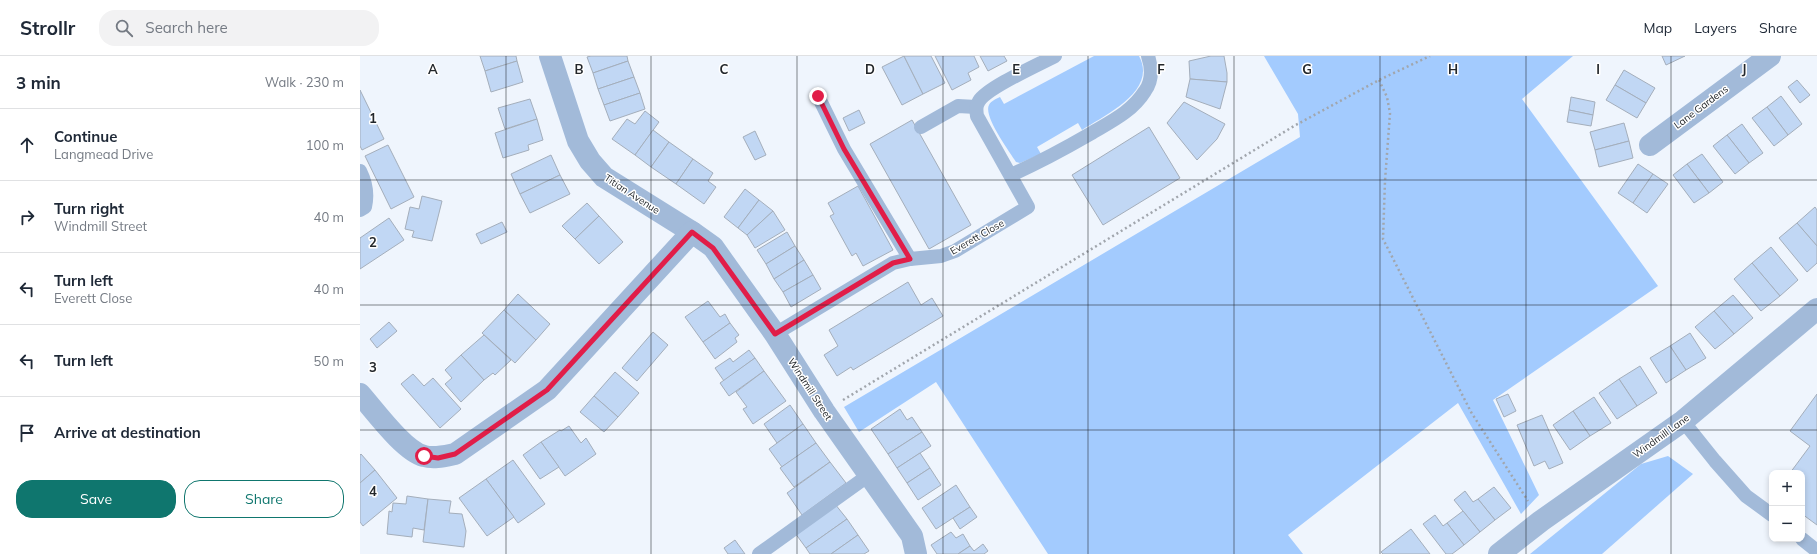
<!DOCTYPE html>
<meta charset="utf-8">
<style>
body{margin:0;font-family:Mulish,sans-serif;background:#f2f2f3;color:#1f2937}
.controls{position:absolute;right:12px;bottom:12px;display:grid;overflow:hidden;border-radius:8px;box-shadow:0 2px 6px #0003}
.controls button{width:36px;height:36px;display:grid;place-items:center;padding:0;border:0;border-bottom:1px solid #e0e1e3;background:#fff;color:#1f2937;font:20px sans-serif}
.stop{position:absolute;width:12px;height:12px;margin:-9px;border:3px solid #e11d48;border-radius:50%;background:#fff}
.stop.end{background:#e11d48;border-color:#fff;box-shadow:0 1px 4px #0008}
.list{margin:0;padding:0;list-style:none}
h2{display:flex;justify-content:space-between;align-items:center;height:52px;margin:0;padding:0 16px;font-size:17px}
h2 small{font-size:13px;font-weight:400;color:#747a83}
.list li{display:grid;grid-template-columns:26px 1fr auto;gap:12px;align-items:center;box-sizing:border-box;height:72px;padding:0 16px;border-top:1px solid #e0e1e3}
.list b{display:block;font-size:15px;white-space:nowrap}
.list p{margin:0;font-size:13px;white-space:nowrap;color:#747a83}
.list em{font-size:13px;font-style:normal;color:#747a83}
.actions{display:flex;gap:8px;padding:12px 16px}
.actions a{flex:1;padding:9px 0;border:1px solid #0f766e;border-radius:16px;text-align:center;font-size:14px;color:#0f766e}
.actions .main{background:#0f766e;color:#fff}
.icon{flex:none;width:22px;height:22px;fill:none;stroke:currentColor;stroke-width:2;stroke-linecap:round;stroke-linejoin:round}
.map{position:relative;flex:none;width:1457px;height:498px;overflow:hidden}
header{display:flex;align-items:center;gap:24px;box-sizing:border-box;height:56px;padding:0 20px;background:#fff;border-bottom:1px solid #e0e1e3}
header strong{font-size:19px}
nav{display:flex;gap:22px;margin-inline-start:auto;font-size:14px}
.search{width:280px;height:36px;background:#f2f2f3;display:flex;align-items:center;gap:10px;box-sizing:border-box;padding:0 14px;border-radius:16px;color:#747a83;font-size:15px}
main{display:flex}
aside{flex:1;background:#fff}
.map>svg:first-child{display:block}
</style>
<header>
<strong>Strollr</strong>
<div class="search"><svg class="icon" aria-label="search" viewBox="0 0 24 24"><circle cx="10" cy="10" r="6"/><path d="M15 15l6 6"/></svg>Search here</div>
<nav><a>Map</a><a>Layers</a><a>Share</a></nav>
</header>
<main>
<aside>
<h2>3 min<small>Walk · 230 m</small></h2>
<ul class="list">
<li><svg class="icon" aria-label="ahead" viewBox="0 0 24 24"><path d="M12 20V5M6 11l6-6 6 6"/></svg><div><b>Continue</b><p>Langmead Drive</p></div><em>100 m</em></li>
<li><svg class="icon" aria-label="right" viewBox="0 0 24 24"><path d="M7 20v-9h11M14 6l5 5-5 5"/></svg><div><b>Turn right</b><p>Windmill Street</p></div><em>40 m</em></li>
<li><svg class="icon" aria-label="left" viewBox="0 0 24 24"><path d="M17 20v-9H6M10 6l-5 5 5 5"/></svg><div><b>Turn left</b><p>Everett Close</p></div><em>40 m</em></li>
<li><svg class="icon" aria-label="left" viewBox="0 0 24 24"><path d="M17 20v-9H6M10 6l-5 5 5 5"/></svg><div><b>Turn left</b></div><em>50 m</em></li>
<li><svg class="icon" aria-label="arrive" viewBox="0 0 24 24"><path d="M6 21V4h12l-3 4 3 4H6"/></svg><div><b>Arrive at destination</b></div></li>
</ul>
<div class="actions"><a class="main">Save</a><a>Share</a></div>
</aside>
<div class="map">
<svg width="1457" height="498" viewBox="0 0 1457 498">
<rect width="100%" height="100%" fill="#eff5fd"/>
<g fill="#a3cbfe">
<path d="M 734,0 L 779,0 C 798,35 745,59 722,74 L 718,67 L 677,91 L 681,98 L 660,107 L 656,106 C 649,95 623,60 629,49 C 631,45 636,43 640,41 L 644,48 Z"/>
<polygon points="904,0 1213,0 1162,43 1298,230 1133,344 1179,439 1161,458 1098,347 928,479 943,498 688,498 576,326 499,376 484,351 940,81 938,58"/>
<polygon points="1308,400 1333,418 1242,498 1170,498 1281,408"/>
</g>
<g fill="#c1d7f4" stroke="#a4aebb">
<polygon points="120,0 156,0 157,5 125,15"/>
<polygon points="231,0 267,0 268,5 233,17 227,1"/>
<polygon points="544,0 563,38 542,49 522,11"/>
<polygon points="544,0 571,0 585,27 563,38"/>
<polygon points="575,0 614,0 619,11 608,17 611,24 592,34"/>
<polygon points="620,0 644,0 647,5 628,15"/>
<polygon points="851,0 864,0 867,17 867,26 830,23 829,5"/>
<polygon points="1302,0 1325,0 1306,9"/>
<polygon points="157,5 163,26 131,36 125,15"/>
<polygon points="268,5 274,21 238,33 233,17"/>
<polygon points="1264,14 1295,32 1286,47 1255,29"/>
<polygon points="274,21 280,37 244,49 238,33"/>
<polygon points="830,23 867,26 860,53 826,41"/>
<polygon points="1437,24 1450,39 1440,47 1428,31"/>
<polygon points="1255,29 1286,47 1277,62 1246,44"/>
<polygon points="0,34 24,83 2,94 0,90"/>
<polygon points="280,37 285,53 250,65 244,49"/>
<polygon points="1421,40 1442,68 1428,79 1407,51"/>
<polygon points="1211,41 1235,46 1233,59 1209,54"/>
<polygon points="170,43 177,63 145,73 138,52"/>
<polygon points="824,46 865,68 857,83 837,104 807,67"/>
<polygon points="1407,51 1428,79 1414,90 1392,62"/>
<polygon points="499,54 505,67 489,75 483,62"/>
<polygon points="1209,54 1233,59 1231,70 1207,66"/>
<polygon points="285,55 299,66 275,99 252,83 267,63 275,68"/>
<polygon points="177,63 183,84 168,89 169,94 143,102 135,77"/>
<polygon points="552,64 611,169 569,193 510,88"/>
<polygon points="1264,67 1269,85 1235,94 1230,76"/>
<polygon points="1382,68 1403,97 1389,107 1367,79"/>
<polygon points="789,71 820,122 743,169 712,119"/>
<polygon points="293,74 309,86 291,111 275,99"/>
<polygon points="395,75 406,99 395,104 383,81"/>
<polygon points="1367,79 1389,107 1375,118 1353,90"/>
<polygon points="1269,85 1273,102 1239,111 1235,94"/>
<polygon points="309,86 333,103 316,128 291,111"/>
<polygon points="28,89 54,141 31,153 5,100"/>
<polygon points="1342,98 1363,126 1349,137 1327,108"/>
<polygon points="191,99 200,119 160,138 151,118"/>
<polygon points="333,103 353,117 348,125 356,131 344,148 316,128"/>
<polygon points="1278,108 1293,118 1273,147 1258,137"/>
<polygon points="1327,108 1349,137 1334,147 1313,119"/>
<polygon points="1293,118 1308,128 1287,157 1273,147"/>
<polygon points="200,119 210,138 170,157 160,138"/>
<polygon points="498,130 533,194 503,210 496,197 492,200 470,160 474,158 468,147"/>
<polygon points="385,133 399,144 378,172 364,161"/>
<polygon points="62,140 82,145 72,185 52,181 54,175 45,173 50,151 59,153"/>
<polygon points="399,144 413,155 387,179 378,172"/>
<polygon points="227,147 239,160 215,183 202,170"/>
<polygon points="1455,151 1457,154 1457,190 1437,167"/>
<polygon points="413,155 425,174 395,192 387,179"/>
<polygon points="239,160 263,186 239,208 215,183"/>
<polygon points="29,162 44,184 0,213 0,182"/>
<polygon points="142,166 147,176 121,188 116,178"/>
<polygon points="1437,167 1457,190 1457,207 1447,216 1419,182"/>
<polygon points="427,176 435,190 406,208 397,194"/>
<polygon points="435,190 444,204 414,223 406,208"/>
<polygon points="1411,191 1438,224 1420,240 1392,207"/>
<polygon points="444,204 453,219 423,236 414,223"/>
<polygon points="1392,207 1420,240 1401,255 1374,223"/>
<polygon points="453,219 461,233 431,251 423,236"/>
<polygon points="548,226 561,249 572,242 583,260 493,314 491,311 477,320 464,299 478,290 469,274"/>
<polygon points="158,238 190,268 176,284 144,254"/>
<polygon points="1373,239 1393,262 1374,278 1354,255"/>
<polygon points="348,245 360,261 365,258 370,267 343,286 325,261"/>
<polygon points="144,254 176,284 155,307 122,277"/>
<polygon points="1354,255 1374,278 1355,293 1335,271"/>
<polygon points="29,266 37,275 17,292 10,283"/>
<polygon points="370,267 379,279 375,282 377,286 355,303 343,286"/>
<polygon points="293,276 308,289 277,325 262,312"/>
<polygon points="1330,277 1346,302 1326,314 1310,290"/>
<polygon points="124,279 151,304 135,319 133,317 124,324 101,299"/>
<polygon points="1310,290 1326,314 1306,327 1290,302"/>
<polygon points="389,294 395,302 364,325 355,312 370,302 373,306"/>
<polygon points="101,299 124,324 101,346 85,328 92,322 85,314"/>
<polygon points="395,302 404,315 369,340 360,327"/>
<polygon points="1280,310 1297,337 1277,350 1259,323"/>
<polygon points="404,315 426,345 393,368 383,353 387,351 376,336"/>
<polygon points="255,316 279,337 258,361 234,340"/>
<polygon points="53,318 64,330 73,322 101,353 80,372 41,328"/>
<polygon points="1259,323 1277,350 1257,363 1239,337"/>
<polygon points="1148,338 1156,355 1144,361 1136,343"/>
<polygon points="1457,338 1457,469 1442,458 1442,417 1430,417 1450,390 1430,375"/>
<polygon points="234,340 258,361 244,376 220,356"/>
<polygon points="1234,341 1251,367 1230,380 1213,355"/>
<polygon points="430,349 443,368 417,387 404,368"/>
<polygon points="540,353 547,364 552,361 562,376 528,398 511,373"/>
<polygon points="1213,355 1230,380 1210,394 1193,369"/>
<polygon points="1182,359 1203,407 1189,413 1185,405 1174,410 1157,369"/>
<polygon points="443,368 456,387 422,411 409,393"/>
<polygon points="209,370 221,387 226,382 236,398 205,420 181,386 200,374 201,375"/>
<polygon points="562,376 571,390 537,412 528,398"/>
<polygon points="181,386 199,411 180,423 163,399"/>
<polygon points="456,387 470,406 434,431 420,412"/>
<polygon points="560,397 570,412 547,427 537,412"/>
<polygon points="1,398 15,414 0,427 0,399"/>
<polygon points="153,404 185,448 158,467 126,423"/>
<polygon points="470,406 486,427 442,459 427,437"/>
<polygon points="570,412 581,429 558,444 547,427"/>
<polygon points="15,414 37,442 3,470 0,466 0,427"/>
<polygon points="126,423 154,461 127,480 99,442"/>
<polygon points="596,429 610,451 576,473 562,452"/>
<polygon points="1134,431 1151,452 1135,464 1118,443"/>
<polygon points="1105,435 1113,446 1118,443 1135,464 1120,476 1094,444"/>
<polygon points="47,440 68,443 64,474 53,472 52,481 27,478 29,455 32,456 33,447 46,448"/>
<polygon points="68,443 91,445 89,457 102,458 106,475 104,491 63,486"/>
<polygon points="475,448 487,463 446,492 435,477"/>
<polygon points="610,451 617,461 600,473 593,462"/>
<polygon points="1103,455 1120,476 1104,489 1087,467"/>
<polygon points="1075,459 1083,470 1087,467 1104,489 1092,498 1086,498 1063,468"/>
<polygon points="487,463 498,479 471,498 450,498 446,492"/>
<polygon points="1051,473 1070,498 1023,498 1021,496"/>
<polygon points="591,476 596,482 603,478 610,490 598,498 577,498 571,489"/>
<polygon points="498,479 509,495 504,498 471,498"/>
<polygon points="375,484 385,498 368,498 364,492"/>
<polygon points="623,488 628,495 624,498 598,498 610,490 614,495"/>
</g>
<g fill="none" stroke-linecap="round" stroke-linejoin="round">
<g stroke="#a1a6ad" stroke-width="2.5" stroke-dasharray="2 3" stroke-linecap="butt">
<polyline points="1019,24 1027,41 1030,57 1025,125 1023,183 1111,356 1168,445"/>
<polyline points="483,344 934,70 1019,24 1070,0"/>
</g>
<g stroke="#a2bad9" stroke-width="14">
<polyline points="458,40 484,93 550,203"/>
<polyline points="561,71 598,50 616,51"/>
<path d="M 0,115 C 6,127 8,138 5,151 L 0,154"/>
<path d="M 651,119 C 678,107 704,93 730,78 C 750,66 772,56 785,35 C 793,24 792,12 788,0"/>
<path d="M 415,278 L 533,207 L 550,203 L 581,200 L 595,195 L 668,151 L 617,60 C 616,53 616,50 619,45 C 628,31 678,9 695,0"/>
<polyline points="1323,365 1355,405 1386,440 1412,459"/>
<polyline points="1442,483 1457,495"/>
<polyline points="399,498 509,419"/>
</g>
<g stroke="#a2bad9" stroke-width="22">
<polyline points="190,0 218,85 230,105 244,121 332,176 353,191 415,278 464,355 552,480 556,498"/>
<polyline points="1290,89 1410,0"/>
<path d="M 0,338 C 15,355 44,395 64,400 C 74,403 85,400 95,398 L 187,334 L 332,176"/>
<polyline points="1139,498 1181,465 1323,365 1457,253"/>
</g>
</g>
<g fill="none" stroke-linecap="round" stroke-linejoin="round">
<polyline stroke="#e11d48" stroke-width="5" points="64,400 78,402 95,398 187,334 332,176 353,192 415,278 533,207 550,203 484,93 458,40"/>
</g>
<path fill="none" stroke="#23272b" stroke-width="1" stroke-opacity="0.55" d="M 146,0 L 146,498M 291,0 L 291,498M 437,0 L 437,498M 583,0 L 583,498M 728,0 L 728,498M 874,0 L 874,498M 1020,0 L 1020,498M 1166,0 L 1166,498M 1311,0 L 1311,498M 0,124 L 1457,124M 0,249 L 1457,249M 0,374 L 1457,374"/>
<g text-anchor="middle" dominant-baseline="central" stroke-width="3" stroke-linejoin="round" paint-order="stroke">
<g font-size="10" fill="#23272b" stroke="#fff">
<text transform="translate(1341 51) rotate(-37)">Lane Gardens</text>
<text transform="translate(272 138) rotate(33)">Titian Avenue</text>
<text transform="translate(617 181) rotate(-30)">Everett Close</text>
<text transform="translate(450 333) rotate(57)">Windmill Street</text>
<text transform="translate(1301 380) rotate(-36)">Windmill Lane</text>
</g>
</g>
<g font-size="13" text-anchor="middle" font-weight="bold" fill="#23272b" stroke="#fff" stroke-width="3" stroke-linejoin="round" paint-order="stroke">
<text x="73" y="18">A</text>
<text x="219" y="18">B</text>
<text x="364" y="18">C</text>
<text x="510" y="18">D</text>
<text x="656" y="18">E</text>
<text x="801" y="18">F</text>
<text x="947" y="18">G</text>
<text x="1093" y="18">H</text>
<text x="1238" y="18">I</text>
<text x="1384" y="18">J</text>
<text x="13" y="67">1</text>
<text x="13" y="191">2</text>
<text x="13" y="316">3</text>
<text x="13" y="440">4</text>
</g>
</svg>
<div class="controls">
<button>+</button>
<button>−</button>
</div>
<div class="stop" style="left:64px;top:400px"></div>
<div class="stop end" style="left:458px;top:40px"></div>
</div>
</main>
